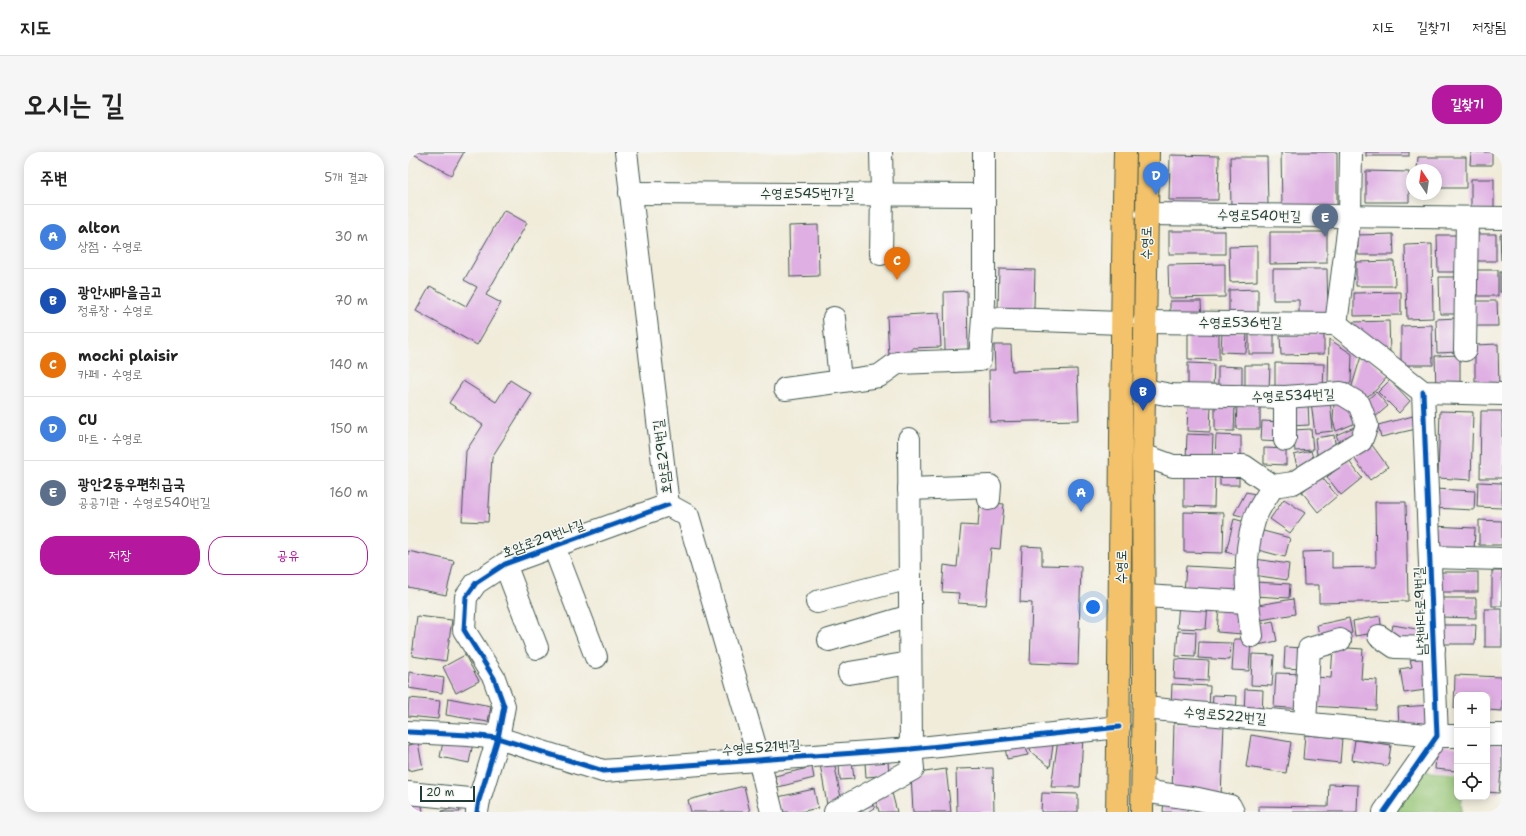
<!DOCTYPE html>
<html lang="ko">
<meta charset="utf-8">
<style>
body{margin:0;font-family:"Shantell Sans","Poor Story",sans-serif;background:#f6f6f6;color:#222}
.controls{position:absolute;right:12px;bottom:12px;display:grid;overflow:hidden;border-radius:8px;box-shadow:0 2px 10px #0003}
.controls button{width:36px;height:36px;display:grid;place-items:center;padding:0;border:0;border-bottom:1px solid #e0e0e0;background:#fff;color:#222;font:20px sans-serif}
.compass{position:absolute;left:998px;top:12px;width:36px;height:36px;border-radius:50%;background:#fff;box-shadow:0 2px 10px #0003;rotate:347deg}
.scale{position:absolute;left:12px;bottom:10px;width:55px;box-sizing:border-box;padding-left:4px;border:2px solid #1f3d34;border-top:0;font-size:11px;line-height:14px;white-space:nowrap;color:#1f3d34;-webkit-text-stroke:3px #f6f6f2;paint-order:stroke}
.you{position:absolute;left:685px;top:455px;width:14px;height:14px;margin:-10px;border:3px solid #fff;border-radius:50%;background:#1a73e8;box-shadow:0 0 0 6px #1a73e833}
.badge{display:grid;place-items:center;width:26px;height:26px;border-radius:50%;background:#b5179e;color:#fff;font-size:13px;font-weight:700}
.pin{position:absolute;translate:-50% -33px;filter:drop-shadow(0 1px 2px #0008)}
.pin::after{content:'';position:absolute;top:21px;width:14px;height:12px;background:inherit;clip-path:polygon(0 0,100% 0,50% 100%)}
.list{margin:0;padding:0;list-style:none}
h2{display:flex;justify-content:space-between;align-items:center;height:52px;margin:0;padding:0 16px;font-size:17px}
h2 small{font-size:13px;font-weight:400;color:#767676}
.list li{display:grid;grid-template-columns:26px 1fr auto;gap:12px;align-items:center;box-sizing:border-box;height:64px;padding:0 16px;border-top:1px solid #e0e0e0}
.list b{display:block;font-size:15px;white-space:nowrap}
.list p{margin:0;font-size:13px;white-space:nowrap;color:#767676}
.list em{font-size:13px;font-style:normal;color:#767676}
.actions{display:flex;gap:8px;padding:12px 16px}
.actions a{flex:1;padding:9px 0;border:1px solid #b5179e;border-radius:16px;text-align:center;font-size:14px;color:#b5179e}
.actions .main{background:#b5179e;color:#fff}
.icon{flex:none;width:22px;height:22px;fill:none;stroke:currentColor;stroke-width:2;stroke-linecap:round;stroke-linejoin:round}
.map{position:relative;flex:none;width:1094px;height:660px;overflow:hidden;border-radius:16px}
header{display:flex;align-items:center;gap:24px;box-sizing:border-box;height:56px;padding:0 20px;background:#fff;border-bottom:1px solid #e0e0e0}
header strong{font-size:19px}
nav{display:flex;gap:22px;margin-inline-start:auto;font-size:14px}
.intro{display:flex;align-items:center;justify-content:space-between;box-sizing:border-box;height:96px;padding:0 24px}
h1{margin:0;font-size:28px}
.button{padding:10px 18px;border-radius:16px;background:#b5179e;color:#fff;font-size:14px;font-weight:700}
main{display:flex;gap:24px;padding:0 24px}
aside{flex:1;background:#fff;border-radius:16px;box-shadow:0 2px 10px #0003}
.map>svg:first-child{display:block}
</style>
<header>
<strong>지도</strong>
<nav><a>지도</a><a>길찾기</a><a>저장됨</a></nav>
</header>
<div class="intro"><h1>오시는 길</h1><a class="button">길찾기</a></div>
<main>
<aside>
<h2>주변<small>5개 결과</small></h2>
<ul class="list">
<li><span class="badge" style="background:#3f7fe0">A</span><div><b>alton</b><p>상점 · 수영로</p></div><em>30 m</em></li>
<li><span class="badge" style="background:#1a4fb4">B</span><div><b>광안새마을금고</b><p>정류장 · 수영로</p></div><em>70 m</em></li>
<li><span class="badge" style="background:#e8710a">C</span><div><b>mochi plaisir</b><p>카페 · 수영로</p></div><em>140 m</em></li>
<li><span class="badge" style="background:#3f7fe0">D</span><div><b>CU</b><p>마트 · 수영로</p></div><em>150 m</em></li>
<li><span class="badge" style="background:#5c6f8a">E</span><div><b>광안2동우편취급국</b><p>공공기관 · 수영로540번길</p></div><em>160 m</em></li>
</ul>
<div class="actions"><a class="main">저장</a><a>공유</a></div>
</aside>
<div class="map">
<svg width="1094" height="660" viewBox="0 0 1094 660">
<rect width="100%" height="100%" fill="#f6f6f2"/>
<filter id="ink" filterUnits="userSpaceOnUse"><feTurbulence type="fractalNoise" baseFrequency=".025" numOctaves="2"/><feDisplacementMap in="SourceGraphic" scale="8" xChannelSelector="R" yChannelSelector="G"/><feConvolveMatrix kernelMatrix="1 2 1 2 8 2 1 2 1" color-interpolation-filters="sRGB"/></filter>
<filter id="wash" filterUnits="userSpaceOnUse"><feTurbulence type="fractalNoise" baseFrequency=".012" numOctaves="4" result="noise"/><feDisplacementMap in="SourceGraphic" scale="16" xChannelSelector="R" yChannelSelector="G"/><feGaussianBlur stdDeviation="0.9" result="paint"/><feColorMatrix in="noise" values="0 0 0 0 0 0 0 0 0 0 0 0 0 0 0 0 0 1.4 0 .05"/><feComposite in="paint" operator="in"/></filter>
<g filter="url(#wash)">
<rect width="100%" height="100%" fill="#f1ecda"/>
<polygon fill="#95c575" stroke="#5a8154" points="1010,618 1049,621 1049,645 1054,645 1053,660 980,660"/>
<g id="blocks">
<g fill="#dfaee3">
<polygon points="2,0 56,0 43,23"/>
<polygon points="873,0 929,0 929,54 874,54"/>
<rect x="958" y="0" width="43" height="4"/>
<polygon points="1063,0 1084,0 1084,13 1062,13"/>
<polygon points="762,3 811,4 810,48 761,48"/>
<polygon points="822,5 859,5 860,54 823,54"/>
<polygon points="1010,5 1058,5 1058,36 1028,36 1028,18 1009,18"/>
<polygon points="958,19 1001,20 1001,50 958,50"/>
<polygon points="1063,27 1086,27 1086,59 1063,60"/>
<polygon points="96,58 119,71 78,143 93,151 69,193 8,159 22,134 58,154 69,135 56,128"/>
<polygon points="410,73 411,124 382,125 381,74"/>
<rect x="761" y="79" width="56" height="23"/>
<polygon points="862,80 919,80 919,111 862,112"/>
<polygon points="985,82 986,103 950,103 950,83"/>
<polygon points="1065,82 1088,82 1088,109 1066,109"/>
<polygon points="1092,82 1094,82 1094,108 1093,108"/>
<polygon points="1029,83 1053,83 1054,120 1030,120"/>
<polygon points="1024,92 1025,166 999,167 997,93"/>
<polygon points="849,94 849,129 822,130 821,95"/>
<polygon points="986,109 987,134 948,134 948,110"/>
<polygon points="817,112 817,145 761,146 760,113"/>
<polygon points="591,117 627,118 626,156 590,156"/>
<polygon points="865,117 919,117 920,163 891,163 891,148 865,148"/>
<polygon points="1061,118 1090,118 1090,144 1062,144"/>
<rect x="1092" y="120" width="2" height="20"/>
<polygon points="1031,125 1051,125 1052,162 1032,162"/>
<polygon points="850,137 850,166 821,166 821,138"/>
<polygon points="559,139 560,198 537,199 536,140"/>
<polygon points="993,140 993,163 946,164 946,141"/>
<polygon points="762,149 793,149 794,167 762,167"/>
<polygon points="1061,149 1089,149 1090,174 1061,174"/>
<polygon points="531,161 533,195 504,196 504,205 481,206 479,164"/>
<polygon points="1050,166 1050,200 1029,201 1028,167"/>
<polygon points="981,169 982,201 945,181 945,170"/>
<polygon points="1024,173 1025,213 993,213 993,174"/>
<polygon points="780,178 811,178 811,208 780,207"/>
<polygon points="814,179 839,180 838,201 813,200"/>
<rect x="841" y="180" width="25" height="22"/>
<polygon points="916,182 916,202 873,203 872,183"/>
<polygon points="921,187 944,202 943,231 920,231"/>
<polygon points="1090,192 1091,238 1067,238 1067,193"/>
<polygon points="586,193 603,193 604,219 669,217 671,268 582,270 581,218 587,218"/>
<polygon points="954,201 980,224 968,238 953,249 943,237"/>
<polygon points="1052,203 1052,237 1028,238 1027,204"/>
<polygon points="780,211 806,212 805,238 780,238"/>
<polygon points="867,211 916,212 915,237 867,236"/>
<polygon points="837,213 862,213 861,237 837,237"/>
<polygon points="810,214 834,215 834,240 810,239"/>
<polygon points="102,228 124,242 84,305 80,370 54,369 58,299 75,273 41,251 55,229 88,250"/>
<polygon points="982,228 1002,249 991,261 970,240"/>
<polygon points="968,240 980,254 966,266 955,252"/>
<polygon points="936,247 953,269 928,279 925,269 926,251"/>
<polygon points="922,248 925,279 907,281 903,250"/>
<polygon points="881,250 900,250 901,273 882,274"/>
<polygon points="780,252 803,252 802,280 779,279"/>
<polygon points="829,252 852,252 852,277 828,277"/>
<polygon points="807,254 827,254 826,279 807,279"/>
<polygon points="1032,259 1065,260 1063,328 1030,326"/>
<polygon points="1073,259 1094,259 1094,326 1072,326"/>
<polygon points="1005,264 1008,277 973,285 970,273"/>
<polygon points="854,269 874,270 873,290 853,289"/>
<polygon points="953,272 933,294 928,283"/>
<polygon points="903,277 905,298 887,299 885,278"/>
<polygon points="779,282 805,283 804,308 778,308"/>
<polygon points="808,283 833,284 833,309 807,309"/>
<polygon points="926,283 928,299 909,303 907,286"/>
<polygon points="964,293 980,315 962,328 946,306"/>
<polygon points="856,296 878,297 878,313 856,312"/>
<polygon points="903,299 907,313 891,322 886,303"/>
<polygon points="940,308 954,326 933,343 919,325"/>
<polygon points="776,319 807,319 806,355 776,354"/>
<rect x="812" y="319" width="19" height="14"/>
<polygon points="913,324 929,344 910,360 894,340"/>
<polygon points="1070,330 1094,331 1094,356 1069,355"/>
<polygon points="1026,337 1067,339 1066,358 1025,356"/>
<polygon points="838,340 851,343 845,367 826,362"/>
<polygon points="876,347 897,361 882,381 862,367"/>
<polygon points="572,350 596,352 592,397 583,396 578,453 550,451 551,441 534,440 536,413 549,415 553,373 570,374"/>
<polygon points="967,350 998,350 1000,449 911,451 911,433 896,433 895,400 924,399 924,416 968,415"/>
<polygon points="776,360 816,361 815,401 776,400"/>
<polygon points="826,367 841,371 833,404 818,400"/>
<polygon points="1071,368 1094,369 1094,393 1071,393"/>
<polygon points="1024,374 1067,376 1066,400 1023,398"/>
<polygon points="855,379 882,386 877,405 850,398"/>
<polygon points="614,394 634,395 634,413 673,414 670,513 622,511 624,451 612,450"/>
<polygon points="0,399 46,409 38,443 0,435"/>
<polygon points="847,407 881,412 879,428 845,423"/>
<polygon points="778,414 835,417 833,444 776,441"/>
<rect x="1084" y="419" width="10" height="35"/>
<rect x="1030" y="420" width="40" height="20"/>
<polygon points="847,430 882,432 881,446 846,444"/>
<polygon points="1032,446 1068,446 1068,466 1032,465"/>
<polygon points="885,447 887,462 847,469 845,454"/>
<polygon points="771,451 800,452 798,477 769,476"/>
<polygon points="811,454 837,456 835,482 809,480"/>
<rect x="1077" y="457" width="17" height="38"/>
<polygon points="9,464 44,468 38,509 4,504"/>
<polygon points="972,464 974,480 947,484 945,469"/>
<polygon points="941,466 944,481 912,487 909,473"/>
<polygon points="865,469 869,489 850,493 846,473"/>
<polygon points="985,473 1020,479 1016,495 982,488"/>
<polygon points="1034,473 1068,473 1067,492 1033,492"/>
<polygon points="770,479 788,480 787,505 768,504"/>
<polygon points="826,487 843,487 841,519 824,518"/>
<polygon points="791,490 823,491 822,508 790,506"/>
<polygon points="877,495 895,496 894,517 876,516"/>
<polygon points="925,495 955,497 953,527 969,528 968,558 904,554 906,525 923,526"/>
<polygon points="844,502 866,503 864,534 843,533"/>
<polygon points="57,503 71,529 48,541 35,515"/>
<polygon points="1020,505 1025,537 996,541 992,517 1004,515 1002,508"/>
<polygon points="767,507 801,509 800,529 766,527"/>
<polygon points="1,520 36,526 34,541 0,536"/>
<polygon points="868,521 897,522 895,557 866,555"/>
<polygon points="1047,523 1094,525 1094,559 1079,558 1079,543 1049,543 1049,557 1046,557"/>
<polygon points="764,532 802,534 801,557 763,556"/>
<polygon points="837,537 855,538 854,564 836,563"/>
<polygon points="805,543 829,544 828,561 804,560"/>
<polygon points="1,546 32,549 30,567 0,564"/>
<polygon points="40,546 83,554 80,570 38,563"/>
<polygon points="1026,553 1027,579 991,574 990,555"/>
<polygon points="766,571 816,572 813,644 764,642"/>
<polygon points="843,583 883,590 878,621 838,615"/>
<polygon points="897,583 934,586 932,611 895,607"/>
<polygon points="36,585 65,591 61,611 32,605"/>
<polygon points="675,585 672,635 643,635 650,588"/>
<polygon points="646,586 642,615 623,600 621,591"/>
<polygon points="947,588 983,593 980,614 944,608"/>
<polygon points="617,590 620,603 599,607 597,595"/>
<polygon points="10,591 15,616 0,619 0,593"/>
<polygon points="1079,592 1094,593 1094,620 1093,620 1091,641 1079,640"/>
<polygon points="1029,594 1049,595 1049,619 1027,617"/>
<polygon points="480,609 481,623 458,625 457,611"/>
<polygon points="426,610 434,651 419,653 412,612"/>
<polygon points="444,610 446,627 432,628 431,612"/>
<polygon points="404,615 406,626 370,635 367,624"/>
<polygon points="585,616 586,660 549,660 548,617"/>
<polygon points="538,617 543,660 505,660 503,622"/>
<polygon points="921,632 950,633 949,660 851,660 851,654 920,655"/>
<polygon points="336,634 342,660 283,660 280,648"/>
<polygon points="406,637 410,656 392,660 373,660 370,645"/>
<polygon points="484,641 489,660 471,660 467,645"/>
<polygon points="634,641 670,642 670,660 633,660"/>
<polygon points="459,645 467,656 460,660 436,660"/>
<polygon points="13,647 15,660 0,660 0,649"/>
<polygon points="756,647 780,649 779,660 755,660"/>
<polygon points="51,655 52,660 34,660 34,659"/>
</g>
</g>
</g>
<g filter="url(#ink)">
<use href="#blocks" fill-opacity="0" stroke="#3e574d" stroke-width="1"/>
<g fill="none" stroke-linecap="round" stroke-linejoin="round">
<g stroke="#3e574d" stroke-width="24">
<g id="minor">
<polyline points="218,0 260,353"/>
<polyline points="473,0 474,41 473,102"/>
<polyline points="222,41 576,43"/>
<polyline points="738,62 1094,66"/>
<polyline points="426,166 432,229"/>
<polyline points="575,166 713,171"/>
<polyline points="736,170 928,172 1015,240 1094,242"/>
<polyline points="928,172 942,64 943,0"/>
<polyline points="1057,198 1059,66"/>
<polyline points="377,237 471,224 489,211 572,208 576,150 576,0"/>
<polyline points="736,238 763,243 877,245 933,241 951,252 959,273 953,289 885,331 865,334"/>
<polyline points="877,245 877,288"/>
<polyline points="735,303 765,314 836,314 865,334"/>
<polyline points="501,337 582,334 581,347"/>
<polyline points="260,353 280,364 351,607 364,660"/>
<polyline points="146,395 188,505"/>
<polyline points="1022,405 1094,407"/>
<polyline points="97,412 129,496"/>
<polyline points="736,444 839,450"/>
<polyline points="409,450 502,426"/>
<path d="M 844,484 C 839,447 834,406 846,369 C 849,357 859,345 865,334"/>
<polyline points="971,484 987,495 1026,496"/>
<polyline points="421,488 502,464"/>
<polyline points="441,521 502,511"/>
<polyline points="736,556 1029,584 1049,584"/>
<polyline points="897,571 901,497 932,488"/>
<polyline points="0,580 61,583 90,586 195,619 503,597 711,575"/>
<polyline points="1079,583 1094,583"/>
<polyline points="735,639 790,647 822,654 825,660"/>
<polyline points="0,641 71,648"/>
<polyline points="69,660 71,648 90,586 96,554 86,526 56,478 58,445 68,431 97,412 260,353"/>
<polyline points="427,660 505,617 503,597 501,287"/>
<polyline points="976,660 1029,584 1015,240"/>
</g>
</g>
<g stroke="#3e574d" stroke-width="24">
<g id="major">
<path d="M 709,660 C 713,440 712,220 717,0"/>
<polyline points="734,660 736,533 735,303 740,0"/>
</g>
</g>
<use href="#minor" stroke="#fff" stroke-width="22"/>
<use href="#major" stroke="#f3c26a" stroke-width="22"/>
<g stroke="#f6f6f2" stroke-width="8">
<g id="cycleway">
<polyline points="0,580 61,583 90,586 195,619 503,597 711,575"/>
<polyline points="69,660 71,648 90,586 96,554 86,526 56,478 58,445 68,431 97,412 260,353"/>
<polyline points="976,660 1029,584 1015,240"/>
</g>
</g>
<use href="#cycleway" stroke="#0057b8" stroke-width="5"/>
</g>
</g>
<g text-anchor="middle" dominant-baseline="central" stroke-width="3" stroke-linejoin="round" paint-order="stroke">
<g font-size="14" fill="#1f3d34" stroke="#f6f6f2">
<text x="399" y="41">수영로545번가길</text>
<text transform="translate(851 63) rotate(1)">수영로540번길</text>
<text transform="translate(738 91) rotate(-89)">수영로</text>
<text x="832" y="170">수영로536번길</text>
<text transform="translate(885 243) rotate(-2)">수영로534번길</text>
<text transform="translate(254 305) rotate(-97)">호암로29번길</text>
<text transform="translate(135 386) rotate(-20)">호암로29번나길</text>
<text transform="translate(713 415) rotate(-90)">수영로</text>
<text transform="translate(1012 459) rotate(-92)">남천바다로9번길</text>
<text transform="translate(817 563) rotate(5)">수영로522번길</text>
<text transform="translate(353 595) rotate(-4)">수영로521번길</text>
</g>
</g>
</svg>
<div class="controls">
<button>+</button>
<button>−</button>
<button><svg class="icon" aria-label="locate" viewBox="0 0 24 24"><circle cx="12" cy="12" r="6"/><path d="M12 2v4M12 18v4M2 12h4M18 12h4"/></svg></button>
</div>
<svg class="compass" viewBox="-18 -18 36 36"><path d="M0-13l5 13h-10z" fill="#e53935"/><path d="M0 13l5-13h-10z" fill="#767676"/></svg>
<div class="scale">20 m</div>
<div class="you"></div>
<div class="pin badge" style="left:673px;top:360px;background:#3f7fe0">A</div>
<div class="pin badge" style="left:735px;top:259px;background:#1a4fb4">B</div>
<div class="pin badge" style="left:489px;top:128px;background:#e8710a">C</div>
<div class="pin badge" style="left:748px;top:43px;background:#3f7fe0">D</div>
<div class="pin badge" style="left:917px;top:85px;background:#5c6f8a">E</div>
</div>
</main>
